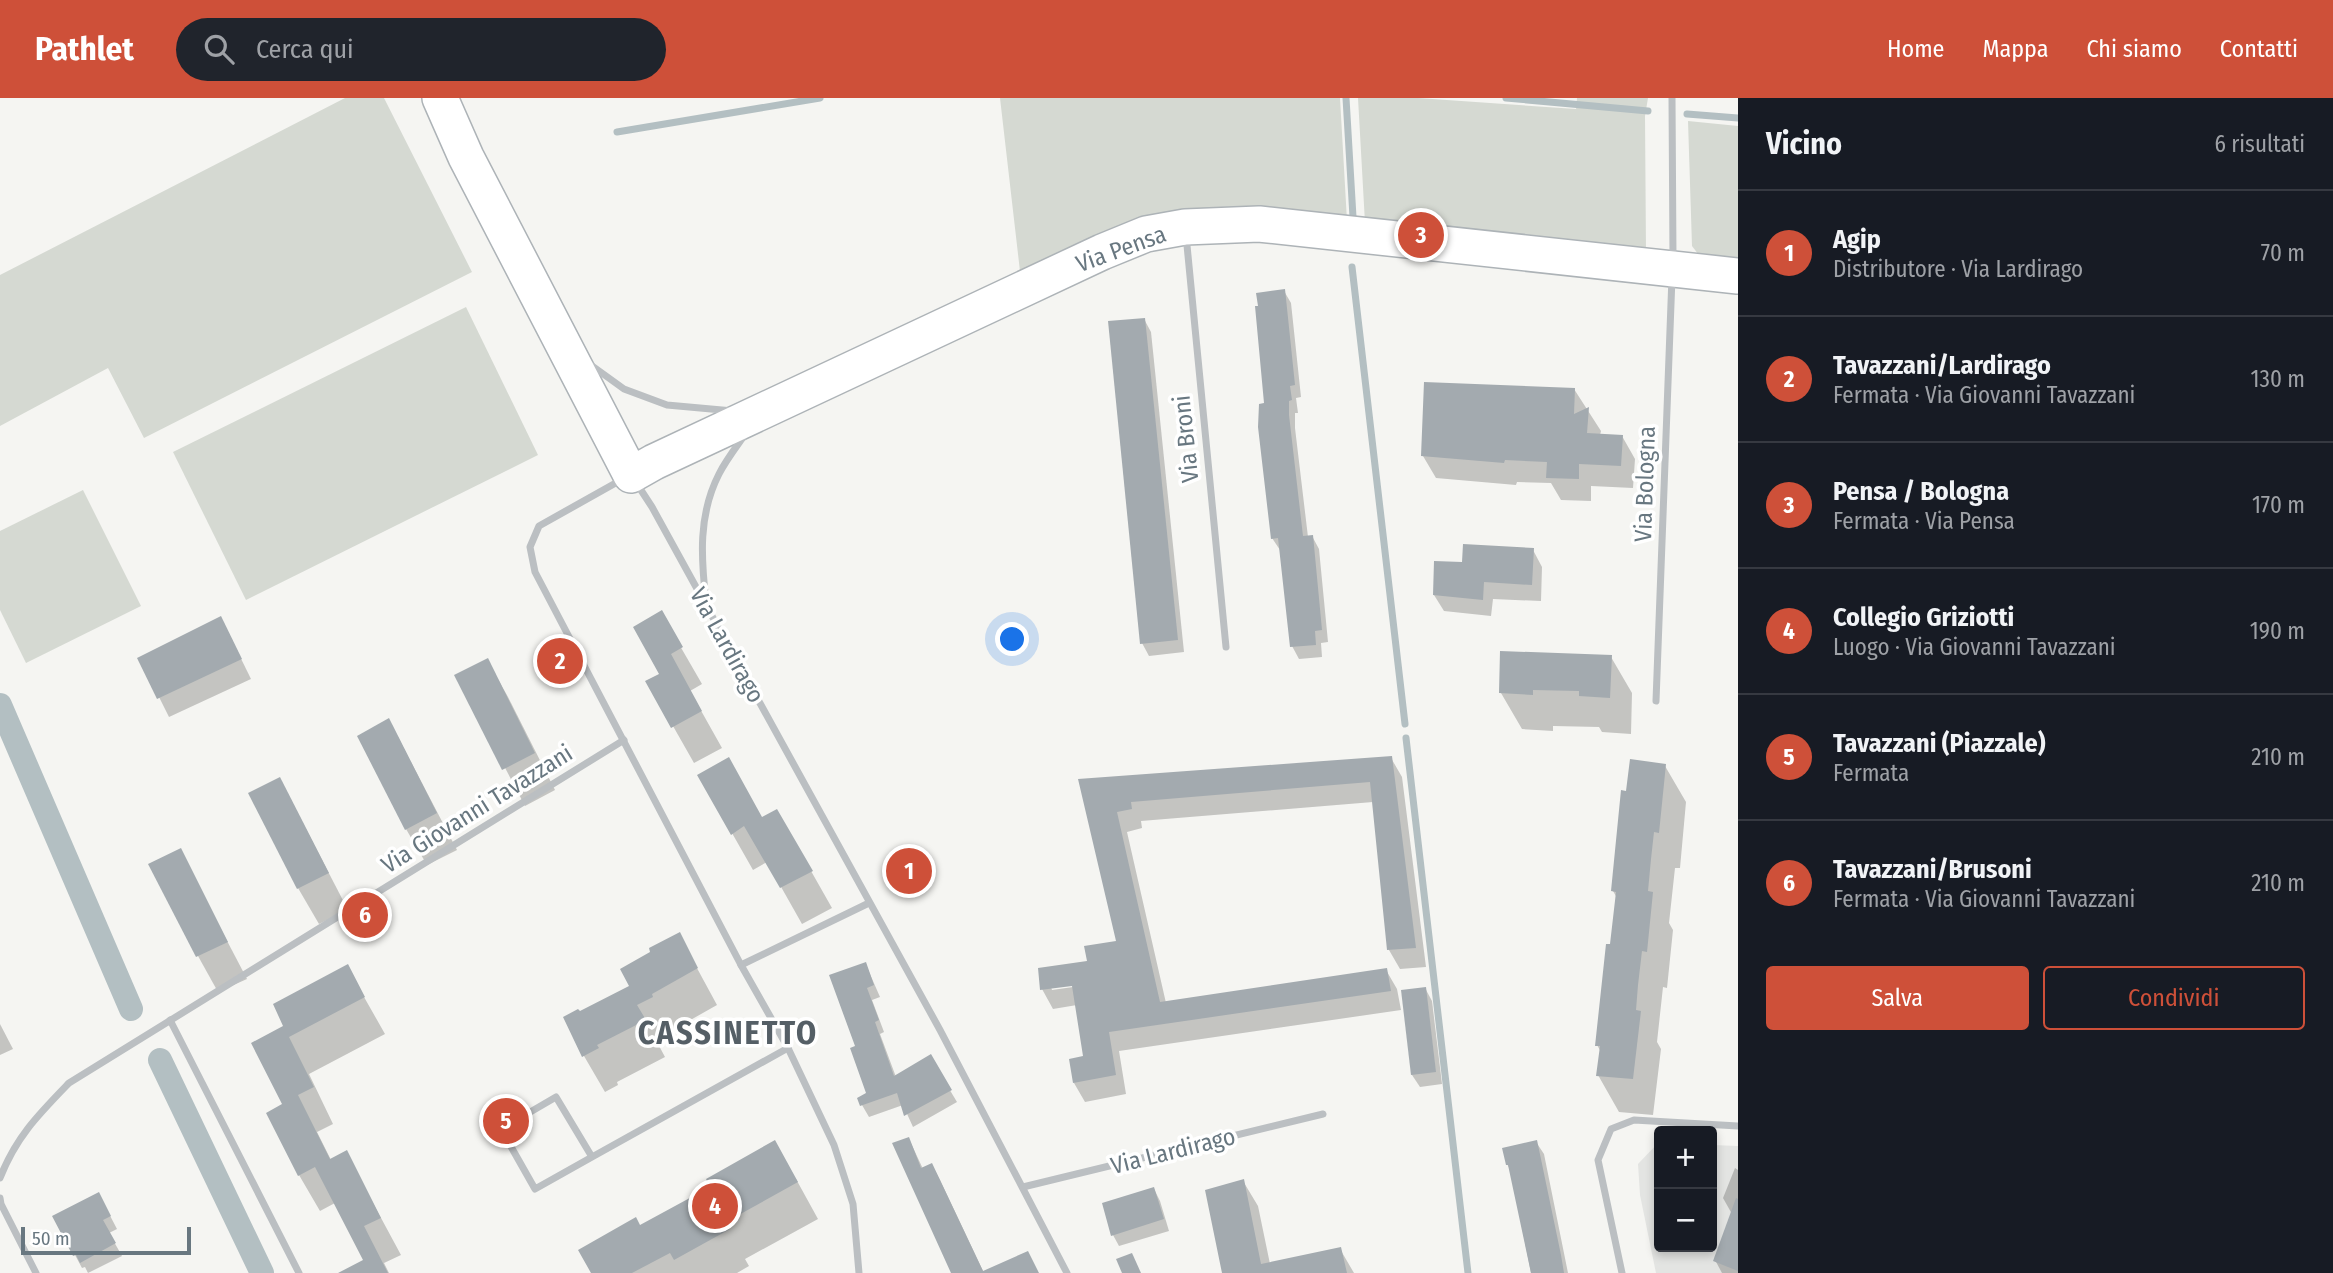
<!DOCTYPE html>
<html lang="it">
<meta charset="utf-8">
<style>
body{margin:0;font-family:"Fira Sans Condensed",sans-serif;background:#20242c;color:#f1f3f6}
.controls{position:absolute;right:21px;bottom:21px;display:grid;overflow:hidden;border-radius:7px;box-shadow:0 4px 10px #0003}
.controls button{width:63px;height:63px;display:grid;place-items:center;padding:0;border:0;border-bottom:2px solid #363941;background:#171b24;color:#f1f3f6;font:35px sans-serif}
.scale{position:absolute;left:21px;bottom:18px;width:170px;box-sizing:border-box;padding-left:7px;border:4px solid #687780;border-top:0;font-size:19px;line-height:24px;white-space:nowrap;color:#687780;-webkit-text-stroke:5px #fff;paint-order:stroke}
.you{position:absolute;left:1013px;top:542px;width:24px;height:24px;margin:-18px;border:5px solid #fff;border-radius:50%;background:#1a73e8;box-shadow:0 0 0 10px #1a73e833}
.badge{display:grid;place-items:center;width:46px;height:46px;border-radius:50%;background:#ce5039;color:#fff;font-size:23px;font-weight:700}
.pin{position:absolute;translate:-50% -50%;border:4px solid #fff;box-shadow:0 2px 7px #0006}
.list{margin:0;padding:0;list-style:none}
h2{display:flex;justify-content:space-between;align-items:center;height:91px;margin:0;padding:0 28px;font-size:30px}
h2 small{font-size:23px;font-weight:400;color:#9ea1a6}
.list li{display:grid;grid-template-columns:46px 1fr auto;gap:21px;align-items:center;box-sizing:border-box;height:126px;padding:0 28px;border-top:2px solid #363941}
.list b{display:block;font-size:26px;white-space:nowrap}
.list p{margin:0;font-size:23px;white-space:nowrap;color:#9ea1a6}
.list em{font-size:23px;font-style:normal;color:#9ea1a6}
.actions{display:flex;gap:14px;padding:21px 28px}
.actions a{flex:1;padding:16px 0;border:2px solid #ce5039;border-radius:7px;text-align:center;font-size:24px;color:#ce5039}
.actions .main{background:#ce5039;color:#fff}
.icon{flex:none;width:38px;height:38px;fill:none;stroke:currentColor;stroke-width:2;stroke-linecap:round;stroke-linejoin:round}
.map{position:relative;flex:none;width:1738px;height:1175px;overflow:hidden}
header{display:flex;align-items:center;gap:42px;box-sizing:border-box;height:98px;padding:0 35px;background:#ce5039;color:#fff}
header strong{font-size:33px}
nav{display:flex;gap:38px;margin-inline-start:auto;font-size:24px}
.search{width:490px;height:63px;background:#20242c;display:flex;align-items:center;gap:18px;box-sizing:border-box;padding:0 24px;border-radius:38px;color:#9ea1a6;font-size:26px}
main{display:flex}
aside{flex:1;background:#171b24}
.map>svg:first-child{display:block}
</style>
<header>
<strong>Pathlet</strong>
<div class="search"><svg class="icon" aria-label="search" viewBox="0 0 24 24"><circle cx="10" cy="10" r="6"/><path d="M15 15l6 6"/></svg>Cerca qui</div>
<nav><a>Home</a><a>Mappa</a><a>Chi siamo</a><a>Contatti</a></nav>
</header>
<main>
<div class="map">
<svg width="1738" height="1175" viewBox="0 0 1738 1175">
<rect width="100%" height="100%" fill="#f5f5f2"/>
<polygon fill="#e3e4e2" points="1659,1044 1659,1149 1712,1149 1712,1047 1738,1048 1738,1175 1656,1175 1640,1097 1638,1066"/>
<g fill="#d5d9d2">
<polygon points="345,0 384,0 472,174 144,340 108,270 0,328 0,177"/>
<polygon points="1000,0 1340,0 1347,123 1243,114 1021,182"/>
<polygon points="1358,0 1418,0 1576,11 1577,0 1648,0 1645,18 1646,155 1365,125"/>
<polygon points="1688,23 1738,28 1738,169 1705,165 1692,148"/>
<polygon points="466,209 538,357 246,502 173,354"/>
<polygon points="83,392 141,508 26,565 0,512 0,433"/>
</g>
<g fill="#0003" fill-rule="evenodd">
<polygon points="1284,193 1291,205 1301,299 1296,300 1298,315 1295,315 1295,330 1308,439 1312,438 1319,451 1328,544 1321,545 1322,559 1299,561 1292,548 1280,452 1272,440 1265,307"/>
<polygon points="1144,221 1151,234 1184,554 1149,558 1142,545"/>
<polygon points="1574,291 1601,333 1600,337 1622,338 1635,361 1633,390 1591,388 1591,403 1561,402 1551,385 1517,384 1516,387 1436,380 1423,358"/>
<polygon points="1533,452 1542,469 1541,503 1493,501 1491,518 1444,513 1434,497 1464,466"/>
<polygon points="661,515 702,586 690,593 722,650 694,665 648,584 661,577"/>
<polygon points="221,520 251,581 169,619 140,561"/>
<polygon points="1611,559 1632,595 1631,636 1602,634 1599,629 1553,628 1553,633 1522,631 1501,595"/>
<polygon points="487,562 508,599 555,692 525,708 457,578"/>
<polygon points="389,622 457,752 427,767 406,731"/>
<path d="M 1391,660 L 1402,679 L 1426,869 L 1400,871 L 1389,852 L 1373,704 L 1141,723 L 1142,730 L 1127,734 L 1166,905 L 1386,872 L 1397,891 L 1401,912 L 1119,953 L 1126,996 L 1085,1004 L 1074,985 L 1085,959 L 1077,907 L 1053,911 L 1042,891 L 1118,844 L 1080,683 ZM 1080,885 L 1080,888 L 1052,892 L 1051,889 Z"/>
<polygon points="1665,668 1686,704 1680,770 1675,770 1669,825 1673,832 1667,890 1663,889 1657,944 1661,951 1653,1017 1619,1014 1598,977 1601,954 1597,947 1612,848 1617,800 1613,793 1628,694"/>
<polygon points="699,677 762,721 777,713 832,810 802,826 767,764 753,772"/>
<polygon points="280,681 348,812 319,826 298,790"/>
<polygon points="180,753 247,881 218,894 198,858"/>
<polygon points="679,837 717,907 671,933 672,936 657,944 665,959 617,984 618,987 605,994 584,958 579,915 631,889"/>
<polygon points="866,867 880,899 872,902 884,934 880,936 896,979 930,959 957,1004 913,1029 903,1007 869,1019 862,1007 868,995 857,949"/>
<polygon points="347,869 385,936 309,976 333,1026 317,1034 331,1062 346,1055 401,1157 384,1165 389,1175 350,1175 366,1163 335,1105 320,1113 299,1077 285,1006 286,929"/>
<polygon points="1425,890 1432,903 1442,986 1420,989 1412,977"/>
<polygon points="0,926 13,951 0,957"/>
<polygon points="909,1041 923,1071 932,1067 940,1082 984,1175 1038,1175 953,1175"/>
<polygon points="1536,1044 1544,1056 1568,1175 1531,1175 1511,1073 1507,1066"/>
<polygon points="1735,1070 1738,1072 1738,1175 1722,1175 1715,1162 1732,1116 1723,1100"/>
<polygon points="796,1081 818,1121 745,1161 749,1168 737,1175 593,1175"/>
<polygon points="1243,1083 1258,1108 1270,1166 1340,1151 1354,1175 1224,1175"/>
<polygon points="1154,1091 1160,1103 1169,1133 1119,1148 1113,1137"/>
<polygon points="105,1108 117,1131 109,1135 122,1158 88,1175 85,1169 82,1170 75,1157"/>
</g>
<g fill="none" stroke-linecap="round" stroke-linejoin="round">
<g stroke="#b3bfc2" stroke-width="7">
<polyline points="1346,0 1353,119"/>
<polyline points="1506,0 1648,13"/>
<polyline points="1687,16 1738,20"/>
<polyline points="617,34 820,0"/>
<polyline points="1352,169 1405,626"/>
<polyline points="1406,640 1468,1175"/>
</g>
<g stroke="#b3bfc2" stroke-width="24">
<polyline points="0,607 131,911"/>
<polyline points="160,962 262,1175"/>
</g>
</g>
<g fill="#a3aaaf">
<polygon points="1285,191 1295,287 1290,288 1292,302 1289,303 1289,317 1303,438 1313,437 1322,532 1315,533 1316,547 1290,549 1278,440 1271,441 1258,329 1259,306 1264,305 1255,208 1258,208 1256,195"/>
<polygon points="1145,220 1178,542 1140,546 1108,223"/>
<polygon points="1424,284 1575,290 1574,316 1589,309 1587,335 1623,337 1621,368 1579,366 1579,381 1546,380 1547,364 1505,362 1504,365 1421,358"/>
<polygon points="1463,446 1534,450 1532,487 1484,484 1483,502 1433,497 1434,463 1462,464"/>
<polygon points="662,512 683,549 671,556 702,613 671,630 645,583 659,576 633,529"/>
<polygon points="221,518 242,561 157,601 137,560"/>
<polygon points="1500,553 1612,557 1610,600 1579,598 1579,593 1533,592 1533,597 1499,595"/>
<polygon points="488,560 535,655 502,672 454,577"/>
<polygon points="389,620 437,715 405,732 357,638"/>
<polygon points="1392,658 1416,850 1387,852 1370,684 1131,704 1132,711 1117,714 1160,904 1387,870 1391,893 1109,934 1116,977 1073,985 1069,961 1083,958 1072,888 1040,892 1038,870 1087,863 1084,848 1116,843 1078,681"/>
<polygon points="729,659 762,719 777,711 813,773 780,790 744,728 731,737 697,677"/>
<polygon points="1630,661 1666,666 1659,735 1654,734 1651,761 1648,793 1653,794 1647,854 1642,853 1638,887 1636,912 1641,913 1633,981 1596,978 1600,948 1595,948 1606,846 1610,846 1616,794 1611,793 1621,692 1626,693"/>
<polygon points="280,679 329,775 297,791 248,695"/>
<polygon points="181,750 228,844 196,859 148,766"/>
<polygon points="680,834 698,870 652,896 653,899 637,907 646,922 597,947 599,950 582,959 563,919 578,911 580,913 629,888 620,871 650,854 649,850"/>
<polygon points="866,864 874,887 867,890 879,922 875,924 894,978 931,956 952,992 904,1018 897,995 860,1008 857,1000 866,995 850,950 855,948 829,877"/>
<polygon points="348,866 365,899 289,939 314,989 298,997 330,1061 347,1052 381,1120 364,1128 388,1175 338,1175 363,1162 315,1069 298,1078 266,1015 282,1006 251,945 283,928 273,906"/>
<polygon points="1426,889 1436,974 1411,977 1401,892"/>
<polygon points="909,1039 921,1070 932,1065 983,1173 1028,1153 1039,1175 951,1175 892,1045"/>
<polygon points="775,1042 798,1084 726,1124 730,1131 674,1162 670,1155 632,1175 591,1175 578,1152 636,1119 640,1127 710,1089 706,1081"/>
<polygon points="1537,1042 1561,1157 1564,1175 1531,1175 1508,1067 1506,1067 1502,1050"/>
<polygon points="1244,1081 1261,1166 1341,1149 1347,1175 1222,1175 1205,1092"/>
<polygon points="1154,1089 1164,1121 1111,1138 1102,1105"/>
<polygon points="99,1094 111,1118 103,1122 116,1145 80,1165 76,1157 73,1158 52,1118"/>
<polygon points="1736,1100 1738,1101 1738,1173 1713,1163"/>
<polygon points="1132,1155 1141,1175 1122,1175 1116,1161"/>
</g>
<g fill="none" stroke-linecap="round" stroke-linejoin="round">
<g stroke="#adb3b7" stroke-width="38">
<polyline id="secondary" points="440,0 466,59 631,377 654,364 1102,154 1146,136 1185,129 1259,126 1738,178"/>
</g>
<g stroke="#bbbfc2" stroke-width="7">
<polyline points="1672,0 1673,160"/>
<polyline points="1186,137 1226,549"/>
<polyline points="588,265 624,291 667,307 733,313"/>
<polyline points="621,382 539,428 530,449 535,474 741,867 788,950 834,1047 853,1106 859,1175"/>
<polyline points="637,386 652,409 940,932 1067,1175"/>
<path d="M 706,504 C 701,460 698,417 719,376 C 726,362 737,348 746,335"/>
<polyline points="1656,603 1672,179"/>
<polyline points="741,867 869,805"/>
<polyline points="170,922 299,1175"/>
<polyline points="592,1059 535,1091 501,1031 556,999 592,1059 788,950"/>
<path d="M 0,1080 C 16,1039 38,1017 69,985 L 624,642"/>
<polyline points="1023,1089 1323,1016"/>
<polyline points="0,1100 1,1106 36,1175"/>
<polyline points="1622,1175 1598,1062 1611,1031 1634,1022 1738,1028"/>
</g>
<use href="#secondary" stroke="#fff" stroke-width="35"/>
</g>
<g text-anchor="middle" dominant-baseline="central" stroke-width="7" stroke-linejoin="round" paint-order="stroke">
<g font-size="24" fill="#687780" stroke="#fff">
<text transform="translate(1121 151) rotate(-20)">Via Pensa</text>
<text transform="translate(1186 341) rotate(-96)">Via Broni</text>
<text transform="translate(1645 386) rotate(-88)">Via Bologna</text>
<text transform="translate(727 547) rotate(61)">Via Lardirago</text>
<text transform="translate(477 711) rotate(-32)">Via Giovanni Tavazzani</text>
<text transform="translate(1173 1053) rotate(-14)">Via Lardirago</text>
</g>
<g font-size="32" font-weight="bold" letter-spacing="2" fill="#555f66" stroke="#fff">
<text x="728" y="935">CASSINETTO</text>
</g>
</g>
</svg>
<div class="controls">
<button>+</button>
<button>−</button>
</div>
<div class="scale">50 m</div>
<div class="you"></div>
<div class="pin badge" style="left:909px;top:773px">1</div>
<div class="pin badge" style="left:560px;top:563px">2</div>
<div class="pin badge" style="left:1421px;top:137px">3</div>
<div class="pin badge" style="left:715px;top:1108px">4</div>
<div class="pin badge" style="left:506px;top:1023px">5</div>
<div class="pin badge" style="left:365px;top:817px">6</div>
</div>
<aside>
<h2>Vicino<small>6 risultati</small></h2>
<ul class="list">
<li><span class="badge">1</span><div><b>Agip</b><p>Distributore · Via Lardirago</p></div><em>70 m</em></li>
<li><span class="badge">2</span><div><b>Tavazzani/Lardirago</b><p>Fermata · Via Giovanni Tavazzani</p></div><em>130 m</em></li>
<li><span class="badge">3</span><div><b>Pensa / Bologna</b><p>Fermata · Via Pensa</p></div><em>170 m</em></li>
<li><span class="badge">4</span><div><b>Collegio Griziotti</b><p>Luogo · Via Giovanni Tavazzani</p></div><em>190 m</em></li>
<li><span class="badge">5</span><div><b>Tavazzani (Piazzale)</b><p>Fermata</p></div><em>210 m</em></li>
<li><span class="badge">6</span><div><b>Tavazzani/Brusoni</b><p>Fermata · Via Giovanni Tavazzani</p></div><em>210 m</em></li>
</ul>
<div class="actions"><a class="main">Salva</a><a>Condividi</a></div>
</aside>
</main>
